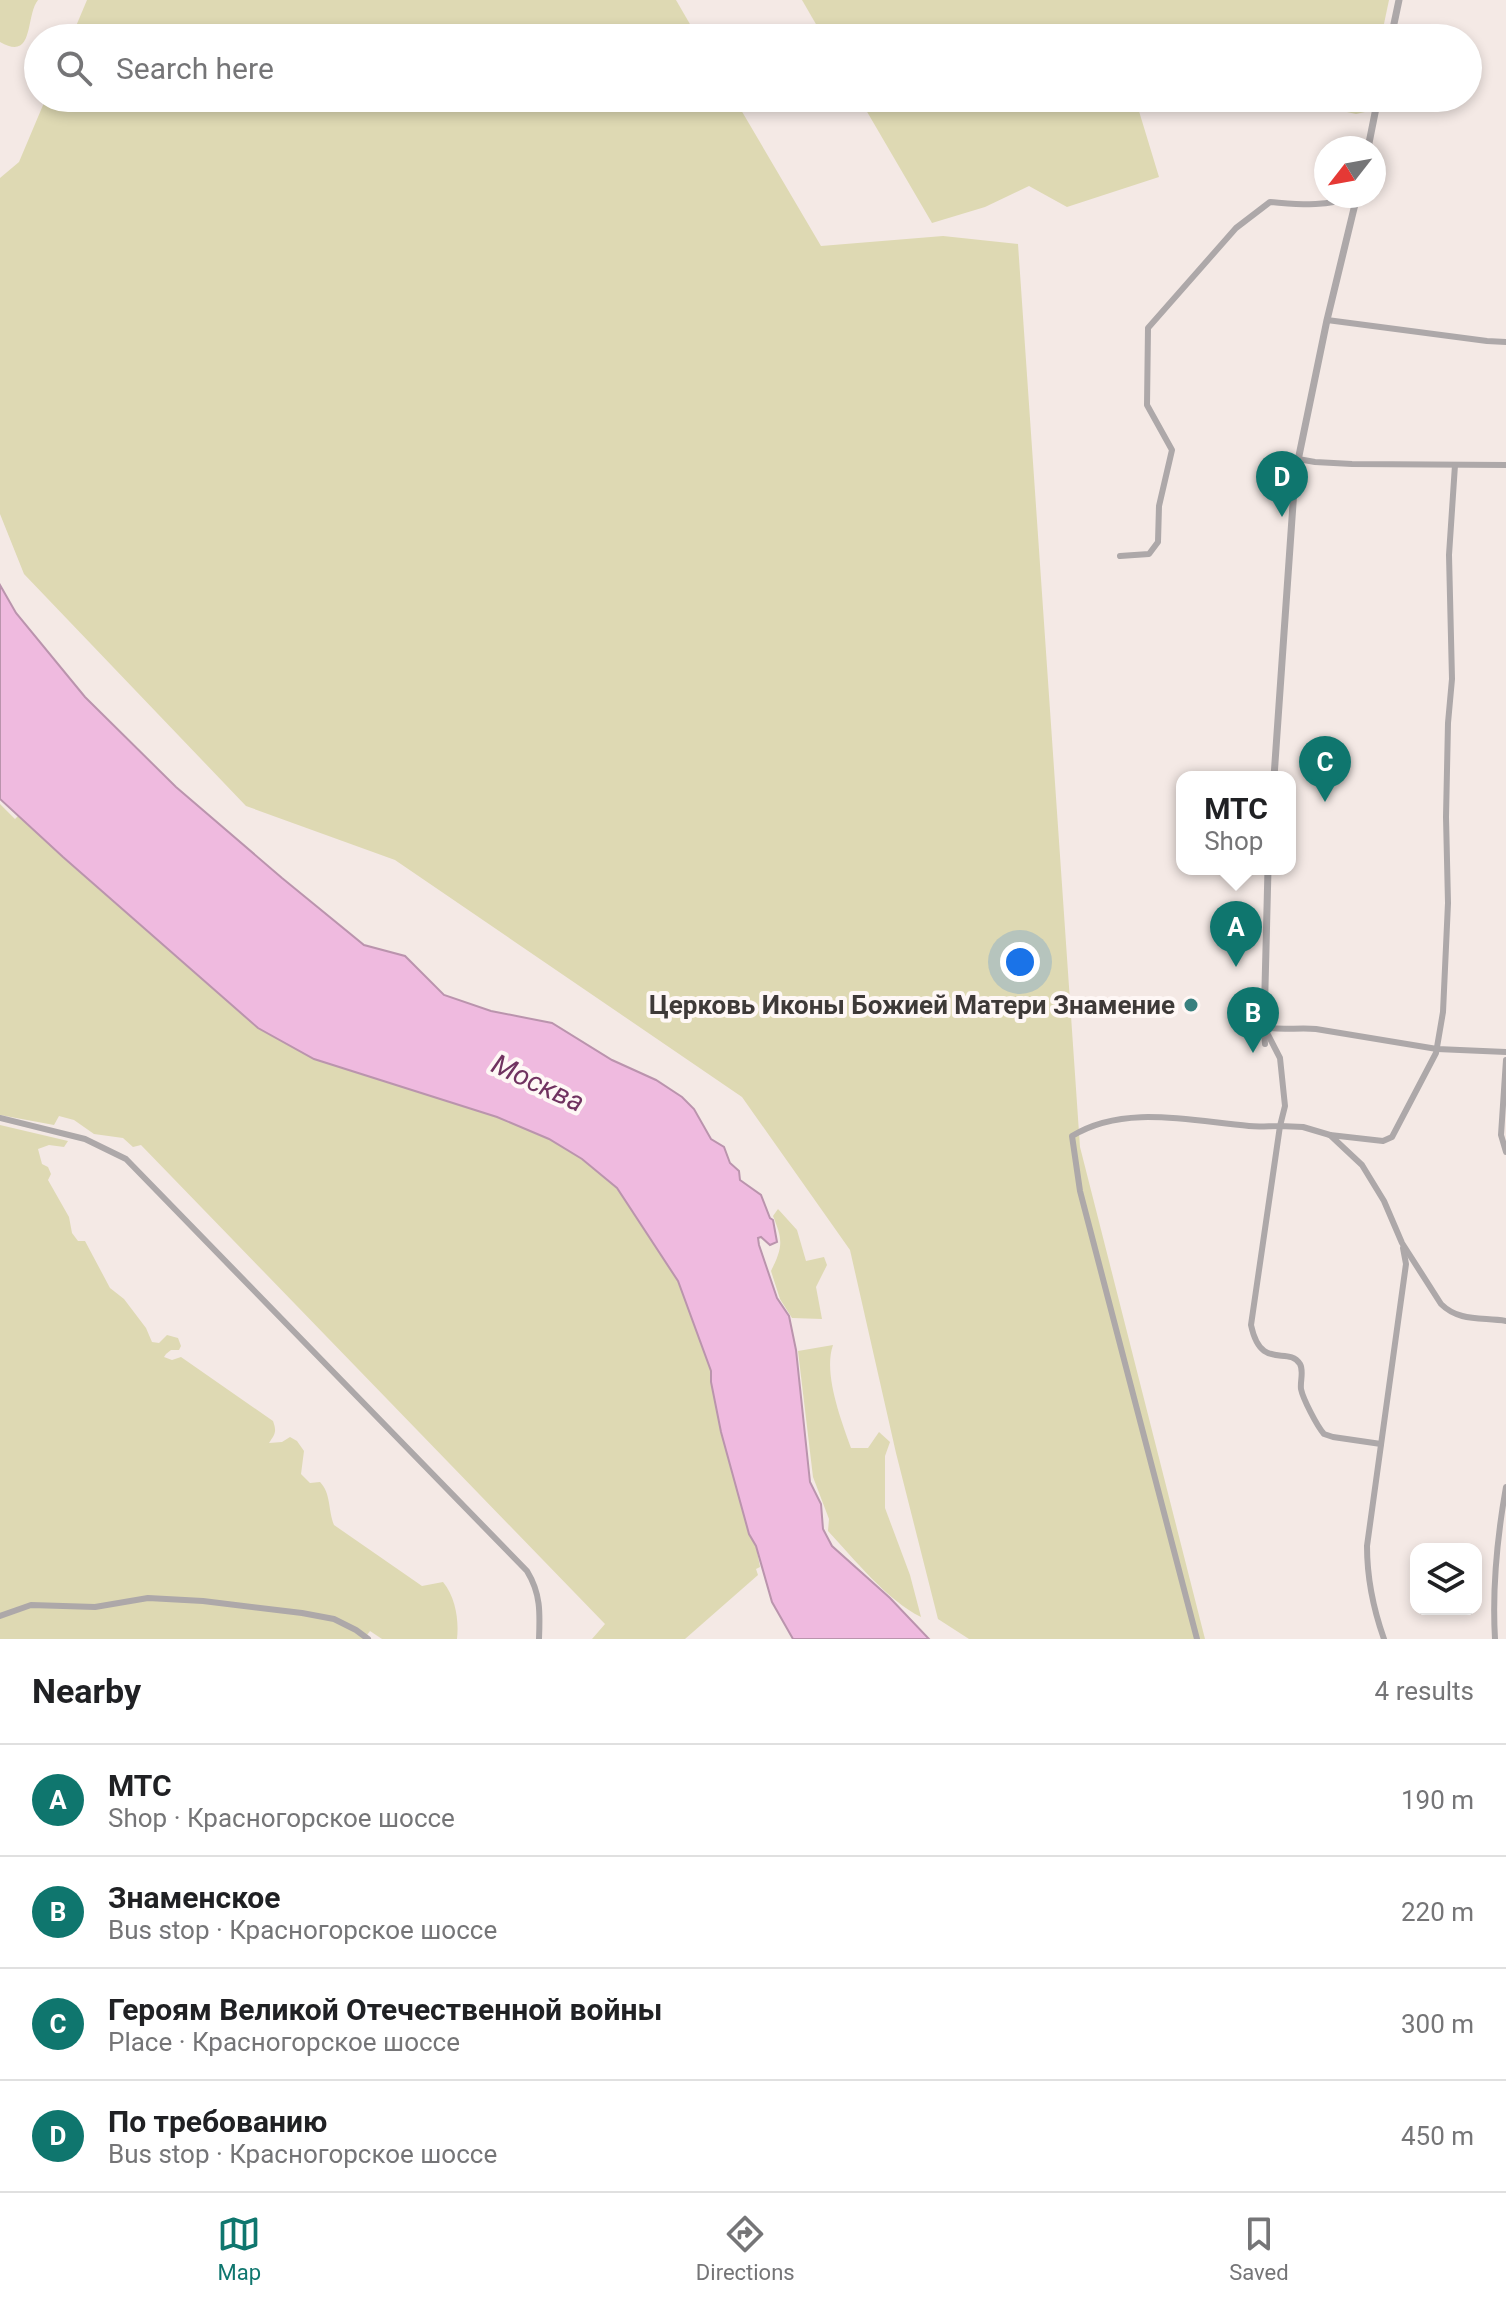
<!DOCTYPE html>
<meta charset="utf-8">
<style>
body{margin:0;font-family:Roboto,sans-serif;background:#f2f2f2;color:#202124}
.controls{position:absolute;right:24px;bottom:24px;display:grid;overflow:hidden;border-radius:16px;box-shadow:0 4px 12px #0003}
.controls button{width:72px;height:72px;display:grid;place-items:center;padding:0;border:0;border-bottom:2px solid #e0e0e0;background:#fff;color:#202124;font:40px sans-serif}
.compass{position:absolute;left:1314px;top:136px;width:72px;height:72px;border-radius:50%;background:#fff;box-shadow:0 4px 12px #0003;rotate:239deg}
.you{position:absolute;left:1020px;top:962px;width:28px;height:28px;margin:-20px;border:6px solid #fff;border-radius:50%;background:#1a73e8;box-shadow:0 0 0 12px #1a73e833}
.badge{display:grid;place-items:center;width:52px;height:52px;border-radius:50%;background:#0f766e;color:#fff;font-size:26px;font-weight:700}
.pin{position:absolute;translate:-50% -66px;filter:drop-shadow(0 2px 4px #0008)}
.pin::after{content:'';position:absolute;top:42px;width:28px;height:24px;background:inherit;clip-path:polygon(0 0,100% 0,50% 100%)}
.popup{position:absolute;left:1176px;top:771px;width:120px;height:104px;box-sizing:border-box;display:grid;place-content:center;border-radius:16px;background:#fff;filter:drop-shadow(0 2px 6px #0005);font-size:26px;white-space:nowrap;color:#757577}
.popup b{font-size:30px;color:#202124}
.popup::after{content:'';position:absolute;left:50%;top:100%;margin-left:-16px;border:16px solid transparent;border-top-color:#fff}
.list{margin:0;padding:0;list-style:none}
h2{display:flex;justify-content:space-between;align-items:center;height:104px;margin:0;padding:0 32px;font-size:34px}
h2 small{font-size:26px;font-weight:400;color:#757577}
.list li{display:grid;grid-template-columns:52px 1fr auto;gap:24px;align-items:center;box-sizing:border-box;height:112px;padding:0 32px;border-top:2px solid #e0e0e0}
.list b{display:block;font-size:30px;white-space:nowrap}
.list p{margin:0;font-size:26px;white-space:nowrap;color:#757577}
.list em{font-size:26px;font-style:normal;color:#757577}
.icon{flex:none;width:44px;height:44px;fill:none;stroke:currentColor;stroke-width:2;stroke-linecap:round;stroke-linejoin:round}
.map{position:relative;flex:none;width:1506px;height:1639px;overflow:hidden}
.search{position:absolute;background:#fff;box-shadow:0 4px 12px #0003;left:24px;right:24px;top:24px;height:88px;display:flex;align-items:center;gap:20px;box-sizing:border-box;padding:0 28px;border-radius:44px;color:#757577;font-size:30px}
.sheet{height:552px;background:#fff}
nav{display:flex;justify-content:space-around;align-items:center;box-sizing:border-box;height:112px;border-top:2px solid #e0e0e0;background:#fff;font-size:22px;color:#757577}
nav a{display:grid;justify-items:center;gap:4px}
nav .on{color:#0f766e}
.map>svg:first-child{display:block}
</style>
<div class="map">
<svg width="1506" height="1639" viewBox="0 0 1506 1639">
<rect width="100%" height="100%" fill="#f4e9e5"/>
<g fill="#ded9b3">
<path d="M 0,0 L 38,0 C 25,16 35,62 0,42 Z"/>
<polygon points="87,0 676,0 698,38 71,38"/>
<polygon points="802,0 1389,0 1381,38 824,38"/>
<polygon points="46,98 734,98 821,246 943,236 1018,244 1080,1147 1205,1639 969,1639 938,1619 896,1453 850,1250 742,1097 395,860 246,806 24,574 0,514 0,178 19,162"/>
<polygon points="859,98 1135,98 1159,177 1067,207 1029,186 985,207 932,223"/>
<polygon points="1283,98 1368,98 1365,112 1356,114"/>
<polygon points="0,804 15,819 18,816 258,1028 314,1059 497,1117 549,1139 582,1159 617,1188 679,1281 711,1371 711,1382 721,1432 749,1534 756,1546 760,1567 756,1569 758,1575 685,1639 592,1639 605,1624 141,1145 133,1147 123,1138 94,1134 74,1120 59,1116 54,1125 0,1115"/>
<path d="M 0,1125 L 68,1141 L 64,1147 L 49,1145 L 38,1149 L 42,1164 L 48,1167 L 51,1174 L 48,1180 L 69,1217 L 72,1233 L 78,1241 L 85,1241 L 110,1288 L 124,1299 L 146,1328 L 152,1342 L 159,1343 L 167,1335 L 178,1338 L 181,1346 L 179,1350 L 171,1350 L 166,1354 L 164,1357 L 172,1360 L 181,1357 L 273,1421 C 277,1432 275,1434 269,1443 L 282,1442 L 290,1437 L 297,1441 L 304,1451 L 301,1474 L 310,1483 L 320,1482 C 331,1493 328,1510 334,1525 L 422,1586 L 443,1582 C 456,1598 459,1621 457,1639 L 382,1639 L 370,1631 L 364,1639 L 0,1639 Z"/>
<path d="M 778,1209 L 797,1230 L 806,1261 L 824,1257 L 827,1265 L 816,1287 L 822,1319 L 792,1318 L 780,1299 L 771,1271 C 783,1247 783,1240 773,1216 Z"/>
<path d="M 833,1345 C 823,1373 841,1420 851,1448 L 868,1448 L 879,1432 L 890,1442 L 885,1456 L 885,1508 L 910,1575 L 921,1617 C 888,1601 853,1558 828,1531 L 829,1519 L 813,1477 L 798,1351 Z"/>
</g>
<polygon fill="#efbadf" stroke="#ba94ad" stroke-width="2" points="0,585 16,613 85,697 176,787 282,878 364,945 405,956 444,995 491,1011 552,1023 612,1060 656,1080 682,1097 694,1109 711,1139 724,1147 730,1163 739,1171 740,1180 761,1195 770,1218 773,1220 777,1242 770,1245 761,1237 758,1238 759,1245 777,1298 789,1316 796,1350 810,1482 821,1504 823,1529 832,1546 890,1598 929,1639 793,1639 772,1602 756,1546 749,1534 721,1432 711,1382 711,1371 678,1281 617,1188 582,1159 549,1139 497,1117 314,1059 258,1028 63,857 0,799"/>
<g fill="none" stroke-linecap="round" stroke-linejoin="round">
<g stroke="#ada8a9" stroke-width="6">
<polyline points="1327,320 1487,341 1506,342"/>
<polyline points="1298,459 1315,462 1352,464 1506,465"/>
<path d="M 1120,556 L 1149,554 L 1158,542 L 1159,506 L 1172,450 L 1147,405 L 1148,328 L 1236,228 L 1270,202 C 1297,204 1326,208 1351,196"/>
<path d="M 1264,1027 C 1280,1031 1299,1027 1316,1029 L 1437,1049 L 1506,1052"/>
<polyline points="1264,1031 1265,1044"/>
<polyline points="1506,1060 1501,1135 1506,1152"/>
<path d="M 0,1118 L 85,1139 L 126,1159 L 527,1571 C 541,1594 540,1613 539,1639"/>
<polyline points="1330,1135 1383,1141 1392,1137 1436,1053 1443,1012 1448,903 1446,817 1448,723 1452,679 1449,555 1455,465"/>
<path d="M 1381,1444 L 1333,1437 L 1324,1434 C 1317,1426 1303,1399 1301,1389 C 1300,1381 1304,1371 1300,1364 C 1288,1345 1261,1372 1251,1325 L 1280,1126 L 1303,1127 L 1330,1135 L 1362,1165 L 1384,1201 L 1402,1243 L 1441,1304 C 1459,1322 1482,1317 1506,1321"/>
<polyline points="0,1616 31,1605 95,1607 148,1598 203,1601 302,1613 334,1619 356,1630 368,1639"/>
<path d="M 1197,1639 L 1080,1191 L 1072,1136 C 1124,1104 1191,1121 1249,1126 C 1259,1127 1269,1126 1280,1126 L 1285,1106 L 1280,1058 L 1264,1027"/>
<path d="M 1384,1639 C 1373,1608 1367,1579 1367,1546 L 1406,1264 L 1403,1248"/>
<path d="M 1495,1639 C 1492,1588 1497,1538 1506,1487"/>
</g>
<g stroke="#ada8a9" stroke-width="7">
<polyline points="1391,38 1399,0"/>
<polyline points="1368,148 1378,98"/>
<polyline points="1274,777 1295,475 1327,320 1357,196"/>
<polyline points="1264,1027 1268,869"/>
</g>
</g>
<circle fill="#38807f" stroke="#fef7f5" stroke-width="3" cx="1191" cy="1005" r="8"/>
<g text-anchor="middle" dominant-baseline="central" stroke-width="8" stroke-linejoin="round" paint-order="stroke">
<g font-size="26" font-weight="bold" fill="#3e3a38" stroke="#fef7f5" text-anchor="end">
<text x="1175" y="1005">Церковь Иконы Божией Матери Знамение</text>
</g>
<g font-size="28" font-style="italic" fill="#703260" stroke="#fef7f5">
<text transform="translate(538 1083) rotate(25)">Москва</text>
</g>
</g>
</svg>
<div class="controls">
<button><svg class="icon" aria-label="layers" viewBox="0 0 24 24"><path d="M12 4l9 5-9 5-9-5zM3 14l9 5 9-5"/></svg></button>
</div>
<svg class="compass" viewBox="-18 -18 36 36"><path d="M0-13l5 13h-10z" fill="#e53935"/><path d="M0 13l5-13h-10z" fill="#757577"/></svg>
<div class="you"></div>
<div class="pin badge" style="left:1236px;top:967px">A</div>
<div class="popup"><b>МТС</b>Shop</div>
<div class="pin badge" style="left:1253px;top:1053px">B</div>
<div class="pin badge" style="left:1325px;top:802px">C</div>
<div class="pin badge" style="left:1282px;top:517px">D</div>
<div class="search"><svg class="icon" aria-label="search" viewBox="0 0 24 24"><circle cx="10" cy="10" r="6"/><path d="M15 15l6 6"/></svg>Search here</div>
</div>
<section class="sheet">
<h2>Nearby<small>4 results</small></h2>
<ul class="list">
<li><span class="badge">A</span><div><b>МТС</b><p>Shop · Красногорское шоссе</p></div><em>190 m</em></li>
<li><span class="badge">B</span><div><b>Знаменское</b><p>Bus stop · Красногорское шоссе</p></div><em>220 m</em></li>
<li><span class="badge">C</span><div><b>Героям Великой Отечественной войны</b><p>Place · Красногорское шоссе</p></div><em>300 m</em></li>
<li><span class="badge">D</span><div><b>По требованию</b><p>Bus stop · Красногорское шоссе</p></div><em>450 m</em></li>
</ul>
</section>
<nav>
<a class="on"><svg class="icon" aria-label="map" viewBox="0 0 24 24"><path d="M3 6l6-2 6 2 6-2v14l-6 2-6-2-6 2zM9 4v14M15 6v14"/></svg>Map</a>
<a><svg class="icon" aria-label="directions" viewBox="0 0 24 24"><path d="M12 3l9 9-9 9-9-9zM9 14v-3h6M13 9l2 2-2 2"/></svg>Directions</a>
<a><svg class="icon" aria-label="saved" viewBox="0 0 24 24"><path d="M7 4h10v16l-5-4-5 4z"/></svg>Saved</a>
</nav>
